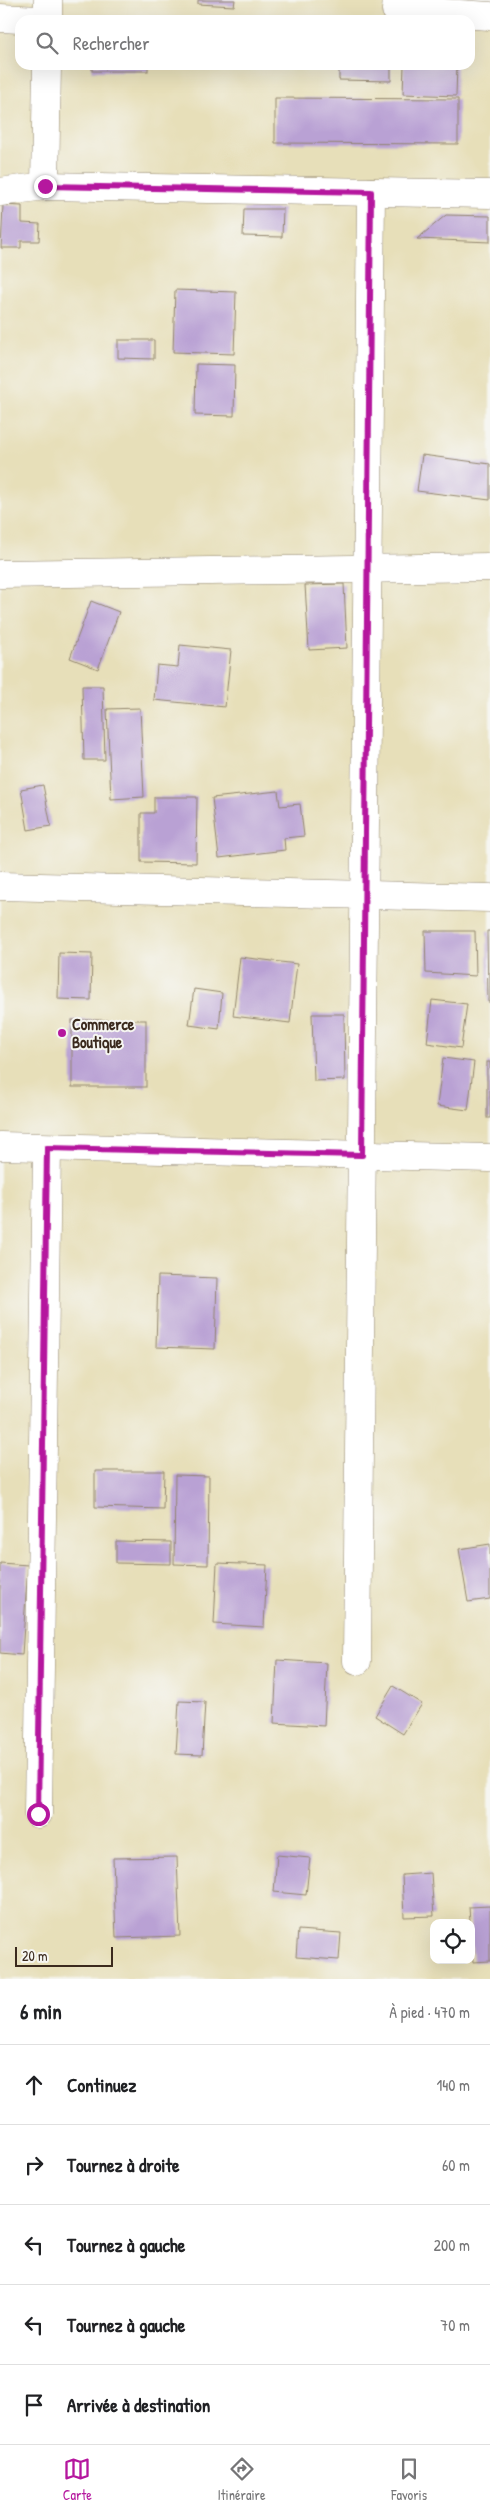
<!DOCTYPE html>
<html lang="fr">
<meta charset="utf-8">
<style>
body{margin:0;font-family:"Patrick Hand",sans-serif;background:#f2f2f2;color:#202124}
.controls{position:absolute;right:15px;bottom:15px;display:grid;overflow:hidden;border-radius:10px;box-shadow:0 5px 20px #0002}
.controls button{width:45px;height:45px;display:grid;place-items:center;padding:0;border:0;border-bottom:1px solid #e0e0e0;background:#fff;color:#202124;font:25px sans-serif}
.scale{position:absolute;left:15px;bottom:12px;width:98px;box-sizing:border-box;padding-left:5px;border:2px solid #3b2a1e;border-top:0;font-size:14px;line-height:18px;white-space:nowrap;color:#3b2a1e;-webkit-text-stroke:4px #f6f6f2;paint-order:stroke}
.stop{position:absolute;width:15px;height:15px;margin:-11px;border:4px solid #b5179e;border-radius:50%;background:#fff}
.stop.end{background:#b5179e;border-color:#fff;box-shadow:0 1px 5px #0008}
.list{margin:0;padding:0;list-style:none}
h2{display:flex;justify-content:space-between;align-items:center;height:65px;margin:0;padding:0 20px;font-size:21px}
h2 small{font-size:16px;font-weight:400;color:#757577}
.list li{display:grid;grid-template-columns:32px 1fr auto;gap:15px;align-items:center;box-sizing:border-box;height:80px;padding:0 20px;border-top:1px solid #e0e0e0}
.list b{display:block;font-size:19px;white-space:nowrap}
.list em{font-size:16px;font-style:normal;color:#757577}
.icon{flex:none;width:28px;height:28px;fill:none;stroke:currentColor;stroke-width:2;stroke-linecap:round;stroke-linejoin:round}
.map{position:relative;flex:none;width:490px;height:1979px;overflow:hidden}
.search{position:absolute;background:#fff;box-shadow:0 5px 20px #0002;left:15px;right:15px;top:15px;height:55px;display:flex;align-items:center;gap:12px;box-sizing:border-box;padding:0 18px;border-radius:15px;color:#757577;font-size:19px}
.sheet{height:465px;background:#fff}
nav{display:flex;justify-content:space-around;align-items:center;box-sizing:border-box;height:70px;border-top:1px solid #e0e0e0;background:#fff;font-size:14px;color:#757577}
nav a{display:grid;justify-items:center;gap:2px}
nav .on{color:#b5179e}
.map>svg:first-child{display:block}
</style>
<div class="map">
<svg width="490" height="1979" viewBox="0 0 490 1979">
<rect width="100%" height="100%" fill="#f6f6f2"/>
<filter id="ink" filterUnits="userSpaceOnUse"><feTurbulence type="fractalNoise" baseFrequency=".02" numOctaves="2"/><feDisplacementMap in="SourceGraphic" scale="10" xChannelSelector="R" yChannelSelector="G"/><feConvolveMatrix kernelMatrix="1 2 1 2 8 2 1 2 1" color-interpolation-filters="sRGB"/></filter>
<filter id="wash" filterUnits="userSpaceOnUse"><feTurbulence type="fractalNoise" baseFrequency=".0096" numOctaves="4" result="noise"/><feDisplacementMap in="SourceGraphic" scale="20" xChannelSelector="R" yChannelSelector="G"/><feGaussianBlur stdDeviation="1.12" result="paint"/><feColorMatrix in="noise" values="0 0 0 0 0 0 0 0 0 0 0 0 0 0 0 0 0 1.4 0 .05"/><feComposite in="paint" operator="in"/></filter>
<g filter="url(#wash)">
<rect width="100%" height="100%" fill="#e7dfb9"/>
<g id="blocks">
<g fill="#b9a1d4">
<polygon points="198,0 235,0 234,6 198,4"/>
<rect x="92" y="65" width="56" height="6"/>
<polygon points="339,65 391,65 391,81 339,80"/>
<polygon points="404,65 457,65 456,96 403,94"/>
<polygon points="275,98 458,99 458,144 275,143"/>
<polygon points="3,205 22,206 22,223 40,224 39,241 21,241 21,248 1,248"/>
<polygon points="244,209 283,209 282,237 243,236"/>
<polygon points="446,215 490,216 490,242 417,239"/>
<polygon points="175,290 236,292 234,354 173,352"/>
<polygon points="118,340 154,340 154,359 118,358"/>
<polygon points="196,364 235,365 234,416 195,415"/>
<polygon points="422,455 490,464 490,500 417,491"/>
<polygon points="344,584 347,648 309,650 305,585"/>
<polygon points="91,601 119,612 98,669 70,658"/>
<polygon points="180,645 231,650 225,707 154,700 157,665 178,667"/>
<polygon points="82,686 103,686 105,760 84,760"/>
<polygon points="140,708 144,797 111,799 107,709"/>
<polygon points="43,785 51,826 28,830 21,789"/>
<polygon points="278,791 280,806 300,804 304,836 284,838 285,850 219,858 212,798"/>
<polygon points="154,797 197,797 196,863 141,862 141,813 154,813"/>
<polygon points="425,931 475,931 476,976 426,973"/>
<polygon points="487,931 490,931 490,1002 488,1002"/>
<polygon points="59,953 92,954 91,1000 58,999"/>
<polygon points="240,957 297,964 290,1023 233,1016"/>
<polygon points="194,989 222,993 219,1029 189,1025"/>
<polygon points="432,1000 467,1004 461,1048 427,1043"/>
<polygon points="312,1014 344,1014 345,1080 314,1081"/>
<rect x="72" y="1020" width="74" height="67"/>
<polygon points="443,1058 474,1062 468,1110 437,1106"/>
<rect x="487" y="1062" width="3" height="56"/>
<polygon points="158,1276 217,1278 215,1349 156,1347"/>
<polygon points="95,1471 164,1471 163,1509 95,1507"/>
<polygon points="175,1475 209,1476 208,1565 174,1564"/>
<polygon points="116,1541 171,1542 171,1564 116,1563"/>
<polygon points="490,1544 490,1599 468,1602 459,1549"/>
<polygon points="0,1563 28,1565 22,1655 0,1653"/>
<polygon points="217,1563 267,1565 264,1627 214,1624"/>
<polygon points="277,1660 327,1663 324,1726 274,1723"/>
<polygon points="393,1686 422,1704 403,1734 375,1716"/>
<polygon points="179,1701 205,1702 202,1755 176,1754"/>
<polygon points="277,1855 310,1858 306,1895 274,1892"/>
<polygon points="177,1857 180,1936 116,1938 113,1858"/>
<polygon points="431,1873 434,1916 404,1917 402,1875"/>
<polygon points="490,1906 490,1961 473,1962 469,1907"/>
<polygon points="298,1930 341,1933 339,1960 296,1957"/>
</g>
</g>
</g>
<g filter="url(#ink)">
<use href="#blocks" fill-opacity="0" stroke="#91846c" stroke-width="1"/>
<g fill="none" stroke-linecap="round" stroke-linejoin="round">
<g stroke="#91846c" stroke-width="29">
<g id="minor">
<polyline points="397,0 396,10 490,16"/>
<polyline points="0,18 39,20"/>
<polyline points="48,20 48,0"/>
<polyline points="45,186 47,65"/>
<polyline points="0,192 45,186 490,194"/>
<polyline points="0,574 490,567"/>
<polyline points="0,886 490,898"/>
<polyline points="0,1146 490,1158"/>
<polyline points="357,1661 371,192"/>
<polyline points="38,1814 47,1148"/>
</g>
</g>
<use href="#minor" stroke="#fff" stroke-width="28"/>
</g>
</g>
<g fill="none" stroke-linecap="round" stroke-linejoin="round" filter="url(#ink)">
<polyline stroke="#b5179e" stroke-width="6" points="38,1814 47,1148 362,1155 371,192 45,186"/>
</g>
<circle fill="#b5179e" stroke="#f6f6f2" stroke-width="2" cx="62" cy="1033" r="5"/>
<g text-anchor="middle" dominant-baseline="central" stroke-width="4" stroke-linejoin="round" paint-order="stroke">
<g font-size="16" font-weight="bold" fill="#3b2a1e" stroke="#f6f6f2" text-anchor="start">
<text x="72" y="1024">Commerce<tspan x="72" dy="18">Boutique</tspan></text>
</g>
</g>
</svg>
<div class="controls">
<button><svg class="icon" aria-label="locate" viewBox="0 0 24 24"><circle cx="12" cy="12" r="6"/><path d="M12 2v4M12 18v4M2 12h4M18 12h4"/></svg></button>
</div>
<div class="scale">20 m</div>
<div class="stop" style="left:38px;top:1814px"></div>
<div class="stop end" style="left:45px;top:186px"></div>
<div class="search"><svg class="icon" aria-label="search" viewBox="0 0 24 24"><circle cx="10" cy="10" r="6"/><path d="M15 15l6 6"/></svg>Rechercher</div>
</div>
<section class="sheet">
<h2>6 min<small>À pied · 470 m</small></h2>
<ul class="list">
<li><svg class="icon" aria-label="ahead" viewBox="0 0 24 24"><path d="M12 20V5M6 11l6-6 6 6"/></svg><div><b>Continuez</b></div><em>140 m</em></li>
<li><svg class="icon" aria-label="right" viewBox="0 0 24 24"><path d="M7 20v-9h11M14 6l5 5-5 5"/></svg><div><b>Tournez à droite</b></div><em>60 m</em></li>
<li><svg class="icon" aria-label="left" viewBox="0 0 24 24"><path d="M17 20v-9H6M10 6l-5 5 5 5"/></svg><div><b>Tournez à gauche</b></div><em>200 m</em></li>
<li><svg class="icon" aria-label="left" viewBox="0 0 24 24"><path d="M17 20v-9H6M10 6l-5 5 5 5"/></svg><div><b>Tournez à gauche</b></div><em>70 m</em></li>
<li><svg class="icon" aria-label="arrive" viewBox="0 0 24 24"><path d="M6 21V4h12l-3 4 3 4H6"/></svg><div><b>Arrivée à destination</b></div></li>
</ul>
</section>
<nav>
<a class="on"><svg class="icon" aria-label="map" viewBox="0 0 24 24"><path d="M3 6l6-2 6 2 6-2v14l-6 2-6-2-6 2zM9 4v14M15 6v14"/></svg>Carte</a>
<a><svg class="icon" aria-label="directions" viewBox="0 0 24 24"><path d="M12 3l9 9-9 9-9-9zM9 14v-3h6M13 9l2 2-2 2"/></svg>Itinéraire</a>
<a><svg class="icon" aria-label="saved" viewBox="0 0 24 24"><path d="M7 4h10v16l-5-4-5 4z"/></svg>Favoris</a>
</nav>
